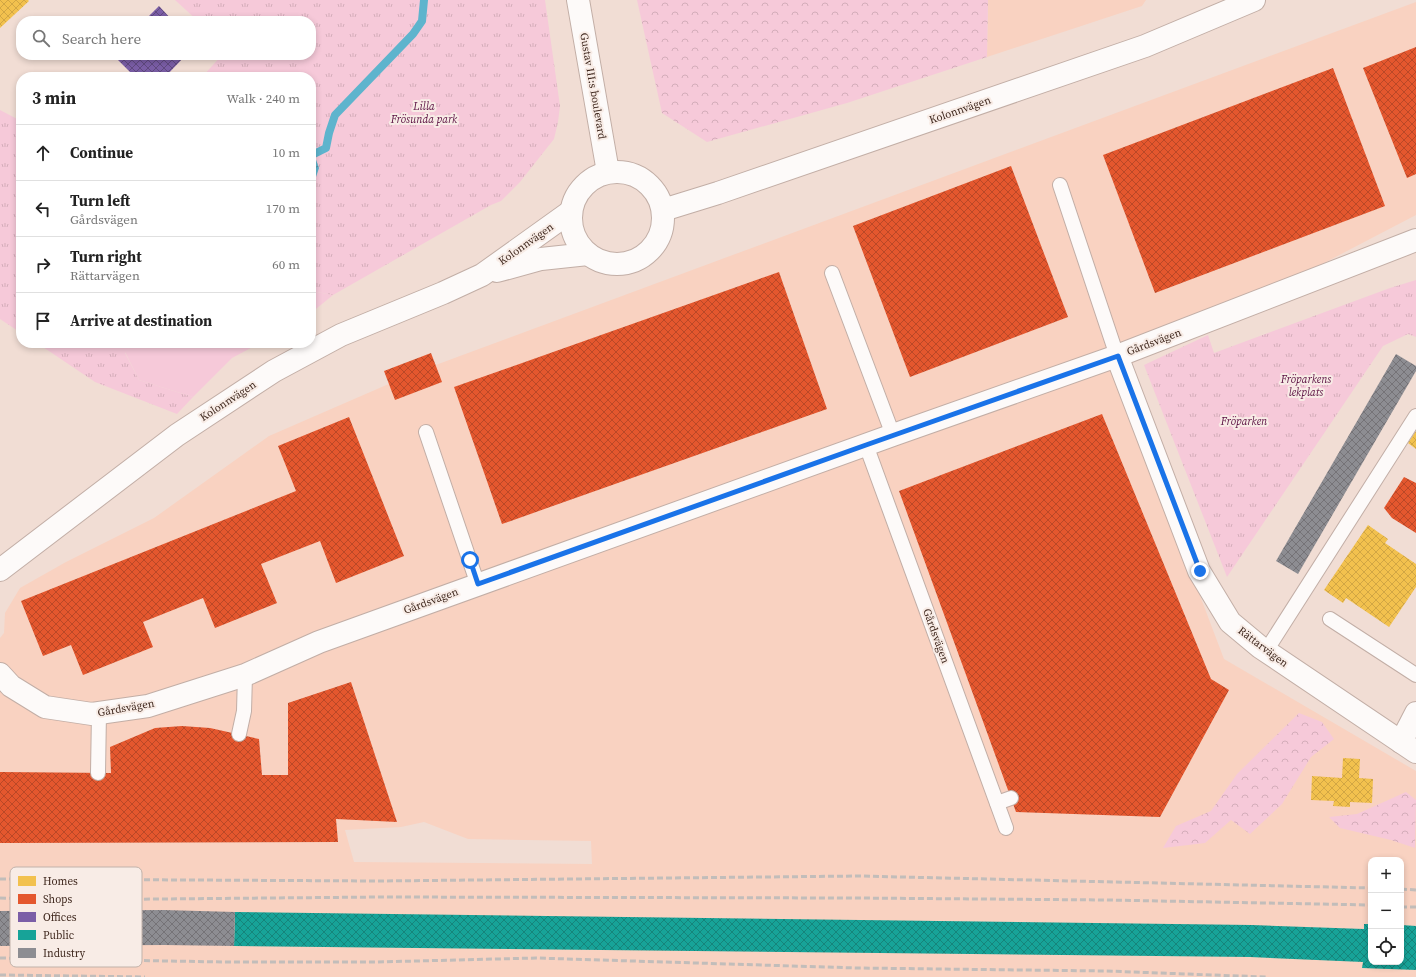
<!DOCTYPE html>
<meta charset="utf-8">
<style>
body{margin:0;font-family:"Source Serif 4",serif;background:#f6f6f6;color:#222}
.controls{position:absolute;right:12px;bottom:12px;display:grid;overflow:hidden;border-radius:8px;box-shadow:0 2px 6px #0003}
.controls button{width:36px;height:36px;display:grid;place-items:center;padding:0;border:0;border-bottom:1px solid #e0e0e0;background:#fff;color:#222;font:20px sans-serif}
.stop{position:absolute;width:12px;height:12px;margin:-9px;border:3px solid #1a73e8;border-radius:50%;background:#fff}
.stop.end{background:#1a73e8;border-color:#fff;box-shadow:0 1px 4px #0008}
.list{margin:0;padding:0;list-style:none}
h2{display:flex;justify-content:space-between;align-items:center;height:52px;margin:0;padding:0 16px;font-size:17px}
h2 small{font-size:13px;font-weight:400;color:#767676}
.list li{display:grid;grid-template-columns:26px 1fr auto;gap:12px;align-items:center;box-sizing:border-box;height:56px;padding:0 16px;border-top:1px solid #e0e0e0}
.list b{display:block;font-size:15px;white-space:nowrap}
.list p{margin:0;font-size:13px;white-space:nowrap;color:#767676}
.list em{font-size:13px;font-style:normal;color:#767676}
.icon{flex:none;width:22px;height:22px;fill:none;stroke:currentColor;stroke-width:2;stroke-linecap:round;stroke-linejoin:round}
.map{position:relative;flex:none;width:1416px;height:977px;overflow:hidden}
.search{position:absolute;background:#fff;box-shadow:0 2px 6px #0003;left:16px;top:16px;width:300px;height:44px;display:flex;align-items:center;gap:10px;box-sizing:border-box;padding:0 14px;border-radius:16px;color:#767676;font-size:15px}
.panel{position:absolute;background:#fff;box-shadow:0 2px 6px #0003;left:16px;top:72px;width:300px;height:276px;border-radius:16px}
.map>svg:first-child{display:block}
</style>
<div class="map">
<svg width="1416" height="977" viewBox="0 0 1416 977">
<defs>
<pattern id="forest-crowns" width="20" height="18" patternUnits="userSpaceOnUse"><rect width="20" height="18" fill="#f6c9d9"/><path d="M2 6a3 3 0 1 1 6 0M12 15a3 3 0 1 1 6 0" fill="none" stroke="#d4adba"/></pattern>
<pattern id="park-tufts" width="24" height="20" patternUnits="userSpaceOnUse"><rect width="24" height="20" fill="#f6c9d9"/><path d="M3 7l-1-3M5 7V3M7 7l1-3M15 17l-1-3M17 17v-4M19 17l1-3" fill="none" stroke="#d4adba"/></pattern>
<pattern id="water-waves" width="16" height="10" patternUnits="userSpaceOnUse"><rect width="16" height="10" fill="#5eb4cd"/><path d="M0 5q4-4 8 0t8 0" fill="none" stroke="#4f92a6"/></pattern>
<pattern id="homes-cross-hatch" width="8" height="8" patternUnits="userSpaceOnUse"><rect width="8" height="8" fill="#f2c14e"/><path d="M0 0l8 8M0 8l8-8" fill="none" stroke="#d1a644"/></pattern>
<pattern id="shops-cross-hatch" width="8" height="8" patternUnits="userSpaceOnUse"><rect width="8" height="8" fill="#e4572e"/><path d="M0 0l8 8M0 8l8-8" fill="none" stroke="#ba4827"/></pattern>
<pattern id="offices-cross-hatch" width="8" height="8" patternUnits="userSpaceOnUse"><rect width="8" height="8" fill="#7b5ea7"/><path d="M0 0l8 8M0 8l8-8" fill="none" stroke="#614a80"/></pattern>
<pattern id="public-cross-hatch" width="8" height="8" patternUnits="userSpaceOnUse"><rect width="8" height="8" fill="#17a398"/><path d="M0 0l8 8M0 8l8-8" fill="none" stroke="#16857b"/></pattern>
<pattern id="industry-cross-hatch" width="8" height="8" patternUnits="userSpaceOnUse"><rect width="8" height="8" fill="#8d8d92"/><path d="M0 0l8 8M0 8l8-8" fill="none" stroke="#757377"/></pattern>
</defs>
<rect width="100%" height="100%" fill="#f1ddd4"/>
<g fill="#f9d2c1" fill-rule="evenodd">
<polygon points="988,0 1146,0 1142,6 987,57"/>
<path d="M 1416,2 L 1416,215 L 1115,372 L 1224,659 L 1416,771 L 1416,977 L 0,977 L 0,638 L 4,633 L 5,613 L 20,588 L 66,562 L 154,518 L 269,436 L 414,373 ZM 424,822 L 468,839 L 591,841 L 592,864 L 354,862 L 345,830 L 401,827 ZM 1371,860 L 1401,860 L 1401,962 L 1371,962 Z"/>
</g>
<g fill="#f6c9d9">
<polygon points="311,291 333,295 311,313"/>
<polygon points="133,343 260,343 232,358 193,397 139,380 125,352"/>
</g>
<g fill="url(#forest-crowns)">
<polygon points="637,0 988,0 987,57 847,103 707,142 662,113"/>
<polygon points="1299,713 1322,722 1334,739 1311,757 1282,804 1250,834 1231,820 1205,843 1163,848 1176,826 1211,811 1237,774"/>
<polygon points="1406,792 1416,800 1415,848 1391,840 1340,828 1329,817 1357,814"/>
</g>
<g fill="url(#park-tufts)">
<polygon points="175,0 545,0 560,106 558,122 554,139 520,182 501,201 491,205 333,295 311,291 311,77 202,77 222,55 311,55 311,21 198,21"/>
<polygon points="0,110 21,121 21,333 0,319"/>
<polygon points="1416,280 1416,337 1408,334 1383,346 1227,577 1144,365 1208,335 1214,353 1390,288"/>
<polygon points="37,343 133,343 125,353 139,380 193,397 177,414 95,382"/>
</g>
<polygon fill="url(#water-waves)" points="311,154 314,154 319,168 311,192"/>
<g fill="url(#homes-cross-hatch)">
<polygon points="0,0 28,0 29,1 0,28"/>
<polygon points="1416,431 1416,449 1408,443"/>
<polygon points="1368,525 1388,539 1385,543 1416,564 1416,587 1389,627 1346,598 1343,603 1324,590"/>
<polygon points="1343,758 1360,759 1359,778 1373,779 1372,803 1350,802 1350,807 1333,806 1334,801 1311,800 1312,776 1342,778"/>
</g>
<g fill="url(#shops-cross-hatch)">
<polygon points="1416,47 1416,174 1407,178 1363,68"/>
<polygon points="1333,68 1385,206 1155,293 1103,155"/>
<polygon points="1011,166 1068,317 910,377 853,226"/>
<polygon points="779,272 827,409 502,524 454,387"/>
<polygon points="431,353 442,382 395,400 384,371"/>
<polygon points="1102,414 1211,679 1229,690 1160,817 1016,812 899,491"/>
<polygon points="349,417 404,556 336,583 320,541 261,564 277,603 215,628 203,598 143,622 153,647 83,675 71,645 43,656 21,601 296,491 278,446"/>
<polygon points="1404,477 1416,483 1416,533 1392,518 1384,508"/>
<polygon points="351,682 397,822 336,819 338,842 0,843 0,772 111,773 110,747 155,728 182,726 210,728 259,739 262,775 288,775 288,703"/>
</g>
<g fill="url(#offices-cross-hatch)">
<polygon points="159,6 173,21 144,21"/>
<polygon points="113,55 186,55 165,77 135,77"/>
</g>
<polygon fill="url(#public-cross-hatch)" points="235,912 1252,925 1364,929 1364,924 1371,924 1371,962 1401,962 1401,925 1416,926 1416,970 1362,968 1363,962 1250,957 234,946"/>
<g fill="url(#industry-cross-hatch)">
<polygon points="1396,354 1416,366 1416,371 1298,574 1276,561"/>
<polygon points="164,910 235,912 234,946 164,945 0,946 0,911"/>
</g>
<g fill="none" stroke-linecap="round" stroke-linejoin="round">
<polyline stroke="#5eb4cd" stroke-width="8" points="314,154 326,148 329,133 335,115 413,34 422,21 424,0"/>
<g stroke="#c2aea6" stroke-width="16">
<g id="service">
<polyline points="1060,185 1117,356"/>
<polyline points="832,273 893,435"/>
<polyline points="426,432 478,585"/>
<polyline points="866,445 1006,828"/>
<polyline points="1330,619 1416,675"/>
<polyline points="1266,651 1416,416"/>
<polyline points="239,734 244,711 245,675"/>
<polyline points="98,773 99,713"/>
<polyline points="997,803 1011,798"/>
</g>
</g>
<g stroke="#c2aea6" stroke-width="24">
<g id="minor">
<polyline points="578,0 608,172"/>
<polyline points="1117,356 1199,571 1230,622 1260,647 1416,752"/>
<polyline points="0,674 11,686 45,707 92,714 148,706 245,675 319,642 893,435 1117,356 1416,240"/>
<polyline points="1401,742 1416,713"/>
</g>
</g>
<g stroke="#c2aea6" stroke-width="24">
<g id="tertiary">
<circle cx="617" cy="218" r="46"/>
<polyline points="663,210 718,193 1145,46 1254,0"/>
<polyline points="497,271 541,259 588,254"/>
<polyline points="0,570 177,435 274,371 341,335 443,293 482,275 570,212"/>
</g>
</g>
<use href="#service" stroke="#fdfaf9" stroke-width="14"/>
<use href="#minor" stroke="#fdfaf9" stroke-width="22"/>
<use href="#tertiary" stroke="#fdfaf9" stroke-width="22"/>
<g stroke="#c2bdba" stroke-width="3" stroke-dasharray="6 3" stroke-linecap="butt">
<polyline points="0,879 379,881 859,876 1371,888"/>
<polyline points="1401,889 1416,890"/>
<polyline points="0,898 51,900 381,897 857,898 1107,900 1371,905"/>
<polyline points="1401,907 1416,907"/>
<polyline points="0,958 224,962 377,962 536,958 857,968 1106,971 1266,977"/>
<polyline points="0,975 145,977"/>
</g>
</g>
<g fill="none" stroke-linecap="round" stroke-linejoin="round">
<polyline stroke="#1a73e8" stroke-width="5" points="470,560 478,584 866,445 1118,356 1200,571"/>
</g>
<g text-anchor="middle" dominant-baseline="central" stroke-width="4" stroke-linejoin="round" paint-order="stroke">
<g font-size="11" fill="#40291f" stroke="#f8ece6">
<text transform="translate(593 86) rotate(80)">Gustav III:s boulevard</text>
<text transform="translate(960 110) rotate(-19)">Kolonnvägen</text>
<text transform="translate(526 244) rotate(-35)">Kolonnvägen</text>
<text transform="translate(1154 342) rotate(-21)">Gårdsvägen</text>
<text transform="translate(228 401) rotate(-33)">Kolonnvägen</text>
<text transform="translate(431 601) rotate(-20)">Gårdsvägen</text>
<text transform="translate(936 636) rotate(70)">Gårdsvägen</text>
<text transform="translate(1263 647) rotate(37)">Rättarvägen</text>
<text transform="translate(126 708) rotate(-10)">Gårdsvägen</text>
</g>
<g font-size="11" font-style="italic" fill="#5b1042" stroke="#f8ece6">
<text x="424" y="106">Lilla<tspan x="424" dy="13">Frösunda park</tspan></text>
<text x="1306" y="379">Fröparkens<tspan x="1306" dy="13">lekplats</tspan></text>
<text x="1244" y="421">Fröparken</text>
</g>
</g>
<rect x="10" y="867" width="132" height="100" rx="6" fill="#f8ece6" stroke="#c1b2aa" stroke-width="1"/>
<rect x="18" y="876" width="18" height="10" fill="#f2c14e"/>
<rect x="18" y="894" width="18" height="10" fill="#e4572e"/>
<rect x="18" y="912" width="18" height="10" fill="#7b5ea7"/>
<rect x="18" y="930" width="18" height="10" fill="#17a398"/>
<rect x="18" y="948" width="18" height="10" fill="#8d8d92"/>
<g font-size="11" fill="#40291f">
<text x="43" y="885">Homes</text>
<text x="43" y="903">Shops</text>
<text x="43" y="921">Offices</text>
<text x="43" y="939">Public</text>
<text x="43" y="957">Industry</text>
</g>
</svg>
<div class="controls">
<button>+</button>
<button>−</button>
<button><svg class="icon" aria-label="locate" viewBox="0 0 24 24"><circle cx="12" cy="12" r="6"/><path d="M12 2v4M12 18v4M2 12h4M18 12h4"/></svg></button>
</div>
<div class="stop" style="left:470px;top:560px"></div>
<div class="stop end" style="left:1200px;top:571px"></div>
<div class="search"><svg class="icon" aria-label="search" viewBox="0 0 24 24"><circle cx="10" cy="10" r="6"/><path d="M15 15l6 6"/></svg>Search here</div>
<section class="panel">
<h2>3 min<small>Walk · 240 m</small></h2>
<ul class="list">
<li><svg class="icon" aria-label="ahead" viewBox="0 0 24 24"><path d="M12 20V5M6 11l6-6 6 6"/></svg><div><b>Continue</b></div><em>10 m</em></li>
<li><svg class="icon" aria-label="left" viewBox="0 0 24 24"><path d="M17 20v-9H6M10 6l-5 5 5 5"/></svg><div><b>Turn left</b><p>Gårdsvägen</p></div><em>170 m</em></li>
<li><svg class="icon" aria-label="right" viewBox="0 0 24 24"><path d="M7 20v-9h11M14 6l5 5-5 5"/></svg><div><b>Turn right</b><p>Rättarvägen</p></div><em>60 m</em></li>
<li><svg class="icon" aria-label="arrive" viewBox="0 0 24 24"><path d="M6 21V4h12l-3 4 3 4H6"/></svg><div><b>Arrive at destination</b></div></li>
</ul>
</section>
</div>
